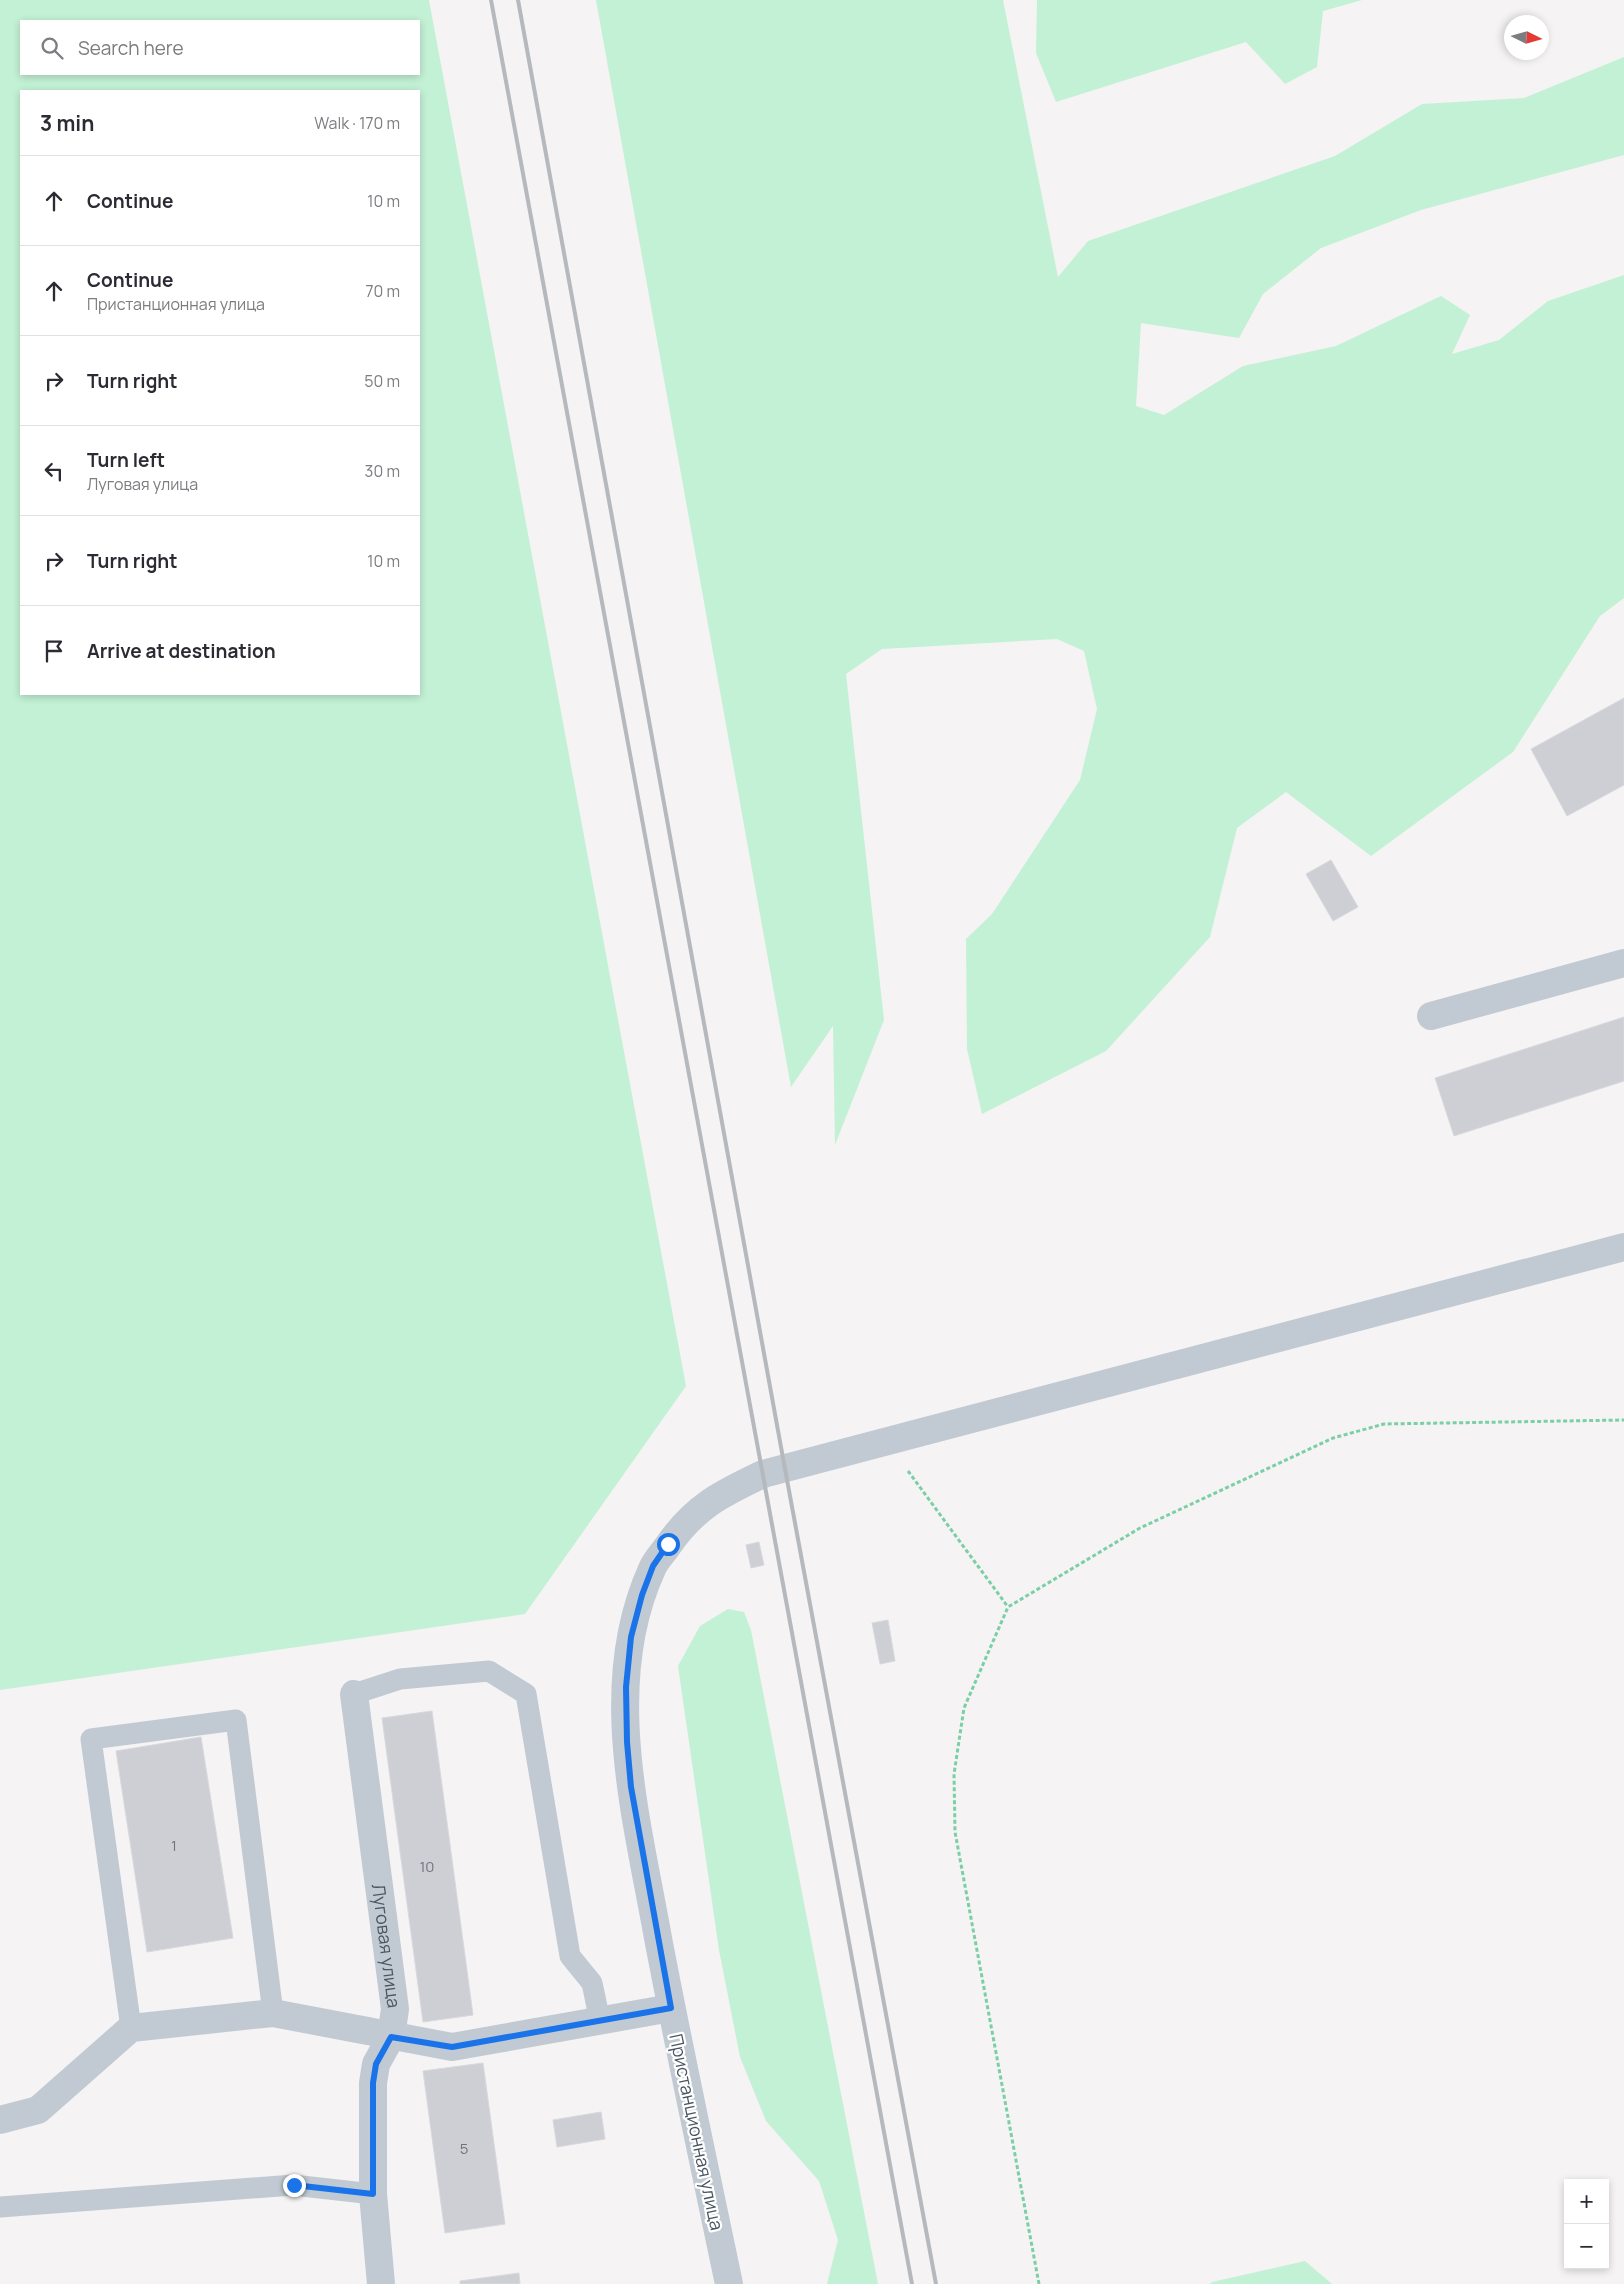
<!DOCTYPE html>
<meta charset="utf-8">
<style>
body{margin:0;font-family:Manrope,sans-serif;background:#f7f7f7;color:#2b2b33}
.controls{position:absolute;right:15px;bottom:15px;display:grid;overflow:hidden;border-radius:0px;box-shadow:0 2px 8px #0003}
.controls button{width:45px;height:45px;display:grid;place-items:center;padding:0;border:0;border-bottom:1px solid #e1e1e2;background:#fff;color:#2b2b33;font:25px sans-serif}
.compass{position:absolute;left:1504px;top:15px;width:45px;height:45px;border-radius:50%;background:#fff;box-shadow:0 2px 8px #0003;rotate:95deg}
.stop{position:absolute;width:15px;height:15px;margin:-11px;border:4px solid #1a73e8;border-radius:50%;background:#fff}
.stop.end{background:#1a73e8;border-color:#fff;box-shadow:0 1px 5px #0008}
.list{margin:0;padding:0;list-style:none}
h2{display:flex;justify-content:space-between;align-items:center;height:65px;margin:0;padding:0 20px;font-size:21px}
h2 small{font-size:16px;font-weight:400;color:#7c7c81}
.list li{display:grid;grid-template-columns:32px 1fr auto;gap:15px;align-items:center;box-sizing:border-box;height:90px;padding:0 20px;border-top:1px solid #e1e1e2}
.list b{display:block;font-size:19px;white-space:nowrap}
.list p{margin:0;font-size:16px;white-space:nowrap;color:#7c7c81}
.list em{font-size:16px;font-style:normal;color:#7c7c81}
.icon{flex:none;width:28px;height:28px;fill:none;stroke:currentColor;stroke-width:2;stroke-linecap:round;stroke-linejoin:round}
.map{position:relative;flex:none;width:1624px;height:2284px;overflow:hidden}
.search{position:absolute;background:#fff;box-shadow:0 2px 8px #0003;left:20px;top:20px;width:400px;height:55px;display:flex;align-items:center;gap:12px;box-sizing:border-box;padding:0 18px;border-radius:0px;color:#7c7c81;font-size:19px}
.panel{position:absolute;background:#fff;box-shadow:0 2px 8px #0003;left:20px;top:90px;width:400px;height:605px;border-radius:0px}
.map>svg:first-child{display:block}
</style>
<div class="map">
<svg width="1624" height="2284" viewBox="0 0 1624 2284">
<rect width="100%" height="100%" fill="#f5f3f3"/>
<g fill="#c3f1d5" fill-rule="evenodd">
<path d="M 0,0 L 429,0 L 686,1386 L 525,1614 L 0,1690 ZM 419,21 L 419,74 L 21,74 L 21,21 ZM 21,91 L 419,91 L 419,694 L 21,694 Z"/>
<polygon points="596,0 1003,0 1058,277 1088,241 1335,156 1422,104 1524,98 1624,57 1624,155 1421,210 1321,248 1263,294 1239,338 1141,323 1136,406 1164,415 1243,366 1336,346 1441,296 1470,315 1452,354 1499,340 1548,301 1624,275 1624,598 1600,616 1513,752 1371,856 1286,792 1237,828 1210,937 1106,1051 982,1114 967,1049 966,939 992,914 1080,780 1097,709 1084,651 1057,639 882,649 846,674 884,1020 835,1145 833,1026 791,1087"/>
<polygon points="1037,0 1362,0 1323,11 1317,67 1285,84 1246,42 1056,102 1036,53"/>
<polygon points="728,1609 744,1612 751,1630 878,2284 827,2284 838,2240 819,2181 766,2121 740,2057 719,1950 678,1666 700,1626"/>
<polygon points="1305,2261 1332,2284 1210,2284 1212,2282"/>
</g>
<g fill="#cdcfd5" stroke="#d7d9de">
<polygon points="1624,698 1624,785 1567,816 1531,749"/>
<polygon points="1331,860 1358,907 1333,921 1306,874"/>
<polygon points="1624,1017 1624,1081 1454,1136 1435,1078"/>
<polygon points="759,1542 764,1565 751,1568 746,1545"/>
<polygon points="888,1620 895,1661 880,1664 872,1623"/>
<polygon points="432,1711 473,2015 423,2022 382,1718"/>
<polygon points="201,1737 233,1938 147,1952 116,1751"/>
<polygon points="483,2063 505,2224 445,2233 423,2071"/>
<polygon points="601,2112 605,2139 557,2147 553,2120"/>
<polygon points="519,2273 520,2284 460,2284 460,2281"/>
</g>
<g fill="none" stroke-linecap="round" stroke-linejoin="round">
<g stroke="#7ad0a6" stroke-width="3" stroke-dasharray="4 2.5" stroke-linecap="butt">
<polyline points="908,1471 1008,1607"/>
<polyline points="1039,2284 955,1832 954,1774 964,1708 1008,1607 1140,1528 1333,1438 1384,1424 1624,1420"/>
</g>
<g stroke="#c1cad2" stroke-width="21">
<polyline points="354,1694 400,1679 489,1671 526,1694 570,1956 592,1983 600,2021"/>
<polyline points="131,2028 91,1739 236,1720 273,2013"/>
<polyline points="0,2207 293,2185 373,2194"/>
</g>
<g stroke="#c1cad2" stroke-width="28">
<polyline points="1431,1016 1624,963"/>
<path id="s1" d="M 354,1694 L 395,2009 L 391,2037 L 376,2064 L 373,2083 L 373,2194 L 381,2284"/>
<polyline points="0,2120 38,2110 131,2028 273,2013 452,2047 671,2008"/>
</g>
<path stroke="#c1cad2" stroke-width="28" d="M 729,2284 C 705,2169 680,2054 658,1938 C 637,1819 599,1685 652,1569 C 655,1561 662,1554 667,1547 C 694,1507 721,1494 763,1474 L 1624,1247"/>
<g stroke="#b5b8bd" stroke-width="4">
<polyline points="491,0 912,2284"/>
<polyline points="518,0 785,1469 936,2284"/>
</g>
</g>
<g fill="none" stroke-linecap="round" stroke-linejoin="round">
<polyline stroke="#1a73e8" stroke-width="6" points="294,2185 373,2194 373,2083 376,2064 391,2037 452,2047 671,2008 631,1787 627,1742 626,1687 631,1637 642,1595 653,1566 668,1544"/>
</g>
<g text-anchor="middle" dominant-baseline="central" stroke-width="4.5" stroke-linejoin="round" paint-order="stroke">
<g font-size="15" fill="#6b747e">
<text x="174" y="1845">1</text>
<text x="427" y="1866">10</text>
<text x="464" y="2148">5</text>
</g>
<g font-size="18" fill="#4a5661" stroke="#fff">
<text stroke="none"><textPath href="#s1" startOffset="254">Луговая улица</textPath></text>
<text transform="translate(697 2132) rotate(78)">Пристанционная улица</text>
</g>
</g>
</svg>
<div class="controls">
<button>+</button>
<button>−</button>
</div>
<svg class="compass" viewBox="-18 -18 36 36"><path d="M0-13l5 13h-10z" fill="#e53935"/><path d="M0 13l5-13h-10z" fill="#7c7c81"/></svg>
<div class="stop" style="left:668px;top:1544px"></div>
<div class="stop end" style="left:294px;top:2185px"></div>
<div class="search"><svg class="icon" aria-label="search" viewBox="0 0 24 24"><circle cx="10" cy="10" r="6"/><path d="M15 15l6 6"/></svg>Search here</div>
<section class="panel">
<h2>3 min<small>Walk · 170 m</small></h2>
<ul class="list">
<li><svg class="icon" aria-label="ahead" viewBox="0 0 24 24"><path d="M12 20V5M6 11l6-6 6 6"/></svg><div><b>Continue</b></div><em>10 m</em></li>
<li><svg class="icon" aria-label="ahead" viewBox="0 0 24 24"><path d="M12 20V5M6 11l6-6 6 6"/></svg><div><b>Continue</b><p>Пристанционная улица</p></div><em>70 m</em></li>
<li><svg class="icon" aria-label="right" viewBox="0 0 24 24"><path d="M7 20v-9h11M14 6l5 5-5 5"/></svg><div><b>Turn right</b></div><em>50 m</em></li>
<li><svg class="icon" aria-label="left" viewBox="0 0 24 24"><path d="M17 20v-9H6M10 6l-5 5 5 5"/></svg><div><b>Turn left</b><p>Луговая улица</p></div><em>30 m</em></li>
<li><svg class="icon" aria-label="right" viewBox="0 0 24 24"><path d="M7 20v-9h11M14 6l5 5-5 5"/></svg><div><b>Turn right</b></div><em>10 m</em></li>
<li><svg class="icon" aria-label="arrive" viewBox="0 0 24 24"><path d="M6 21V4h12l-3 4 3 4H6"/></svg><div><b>Arrive at destination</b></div></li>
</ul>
</section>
</div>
